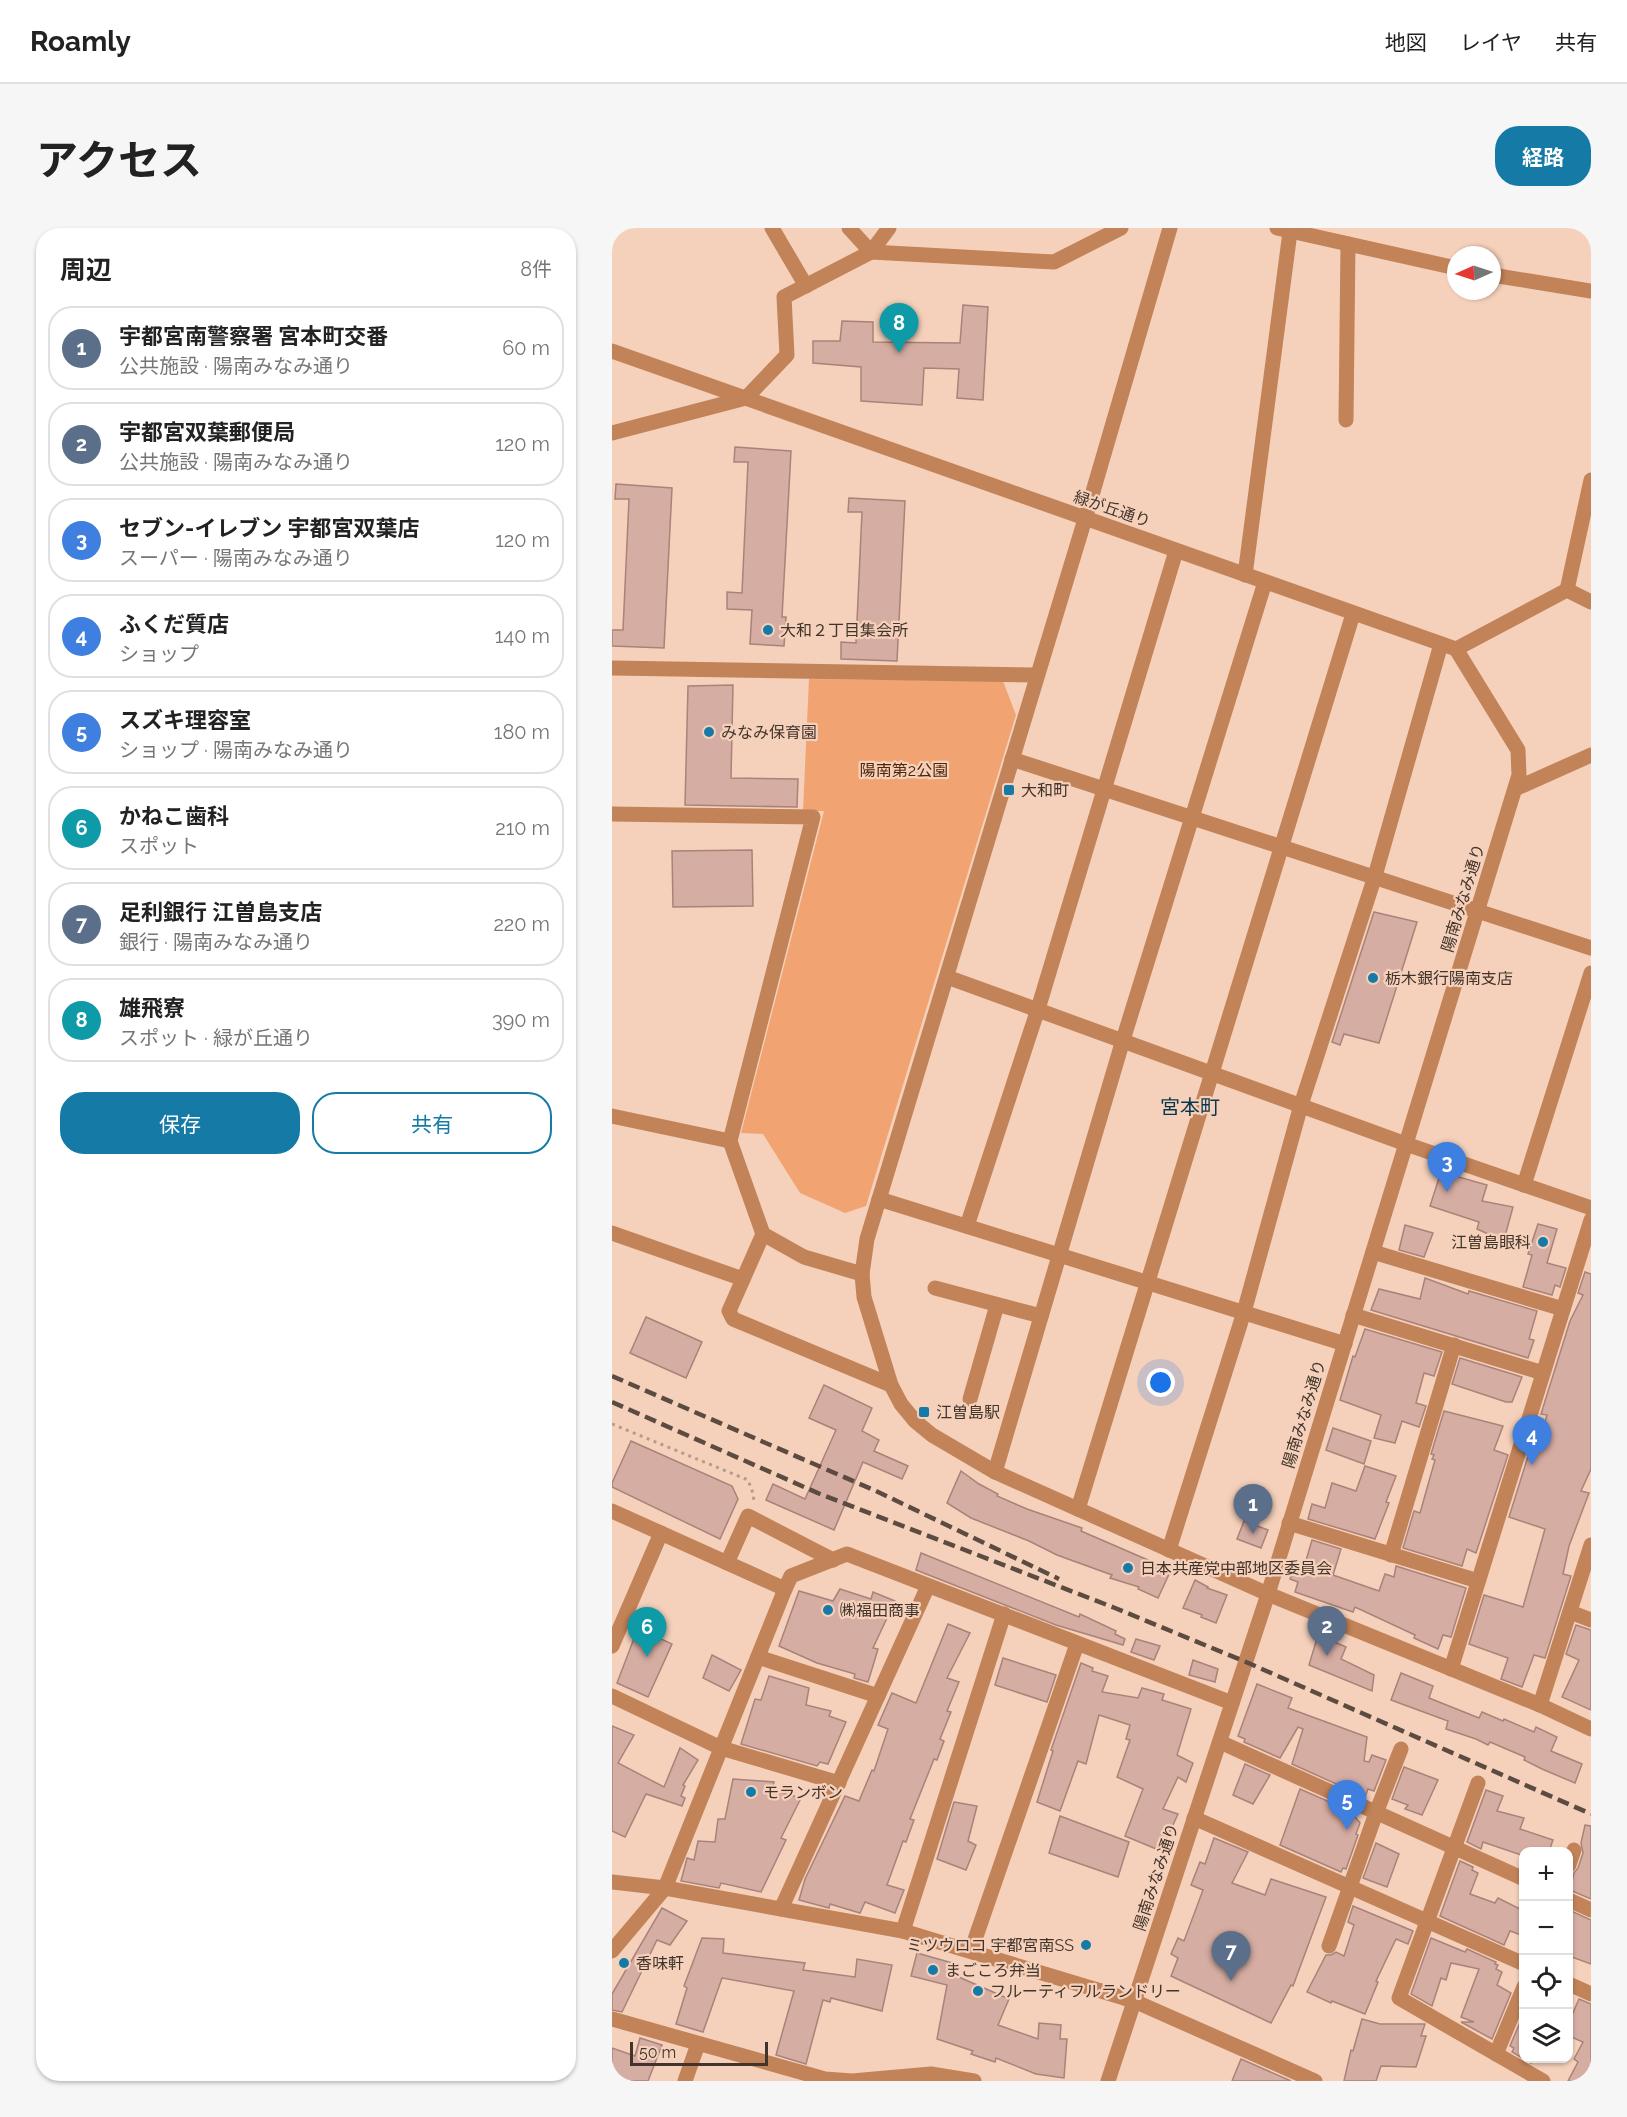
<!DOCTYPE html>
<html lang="ja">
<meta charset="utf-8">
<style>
body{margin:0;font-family:Raleway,"Noto Sans JP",sans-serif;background:#f6f6f6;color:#222}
.controls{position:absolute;right:18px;bottom:18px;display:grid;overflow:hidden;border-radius:12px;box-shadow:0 2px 4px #0004}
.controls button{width:54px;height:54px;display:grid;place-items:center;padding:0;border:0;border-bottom:2px solid #e0e0e0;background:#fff;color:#222;font:30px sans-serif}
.compass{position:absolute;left:835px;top:18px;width:54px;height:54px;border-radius:50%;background:#fff;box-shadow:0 2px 4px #0004;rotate:267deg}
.scale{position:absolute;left:18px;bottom:15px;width:138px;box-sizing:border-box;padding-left:6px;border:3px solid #42342b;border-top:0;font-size:16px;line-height:21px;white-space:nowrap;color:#42342b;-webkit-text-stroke:4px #f5d1bb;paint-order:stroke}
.you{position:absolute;left:549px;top:1155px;width:21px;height:21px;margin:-15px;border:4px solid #fff;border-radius:50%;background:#1a73e8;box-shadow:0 0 0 9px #1a73e833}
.badge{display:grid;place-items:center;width:39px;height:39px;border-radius:50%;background:#157aa6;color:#fff;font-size:20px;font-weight:700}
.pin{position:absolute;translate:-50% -50px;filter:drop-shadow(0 2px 3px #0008)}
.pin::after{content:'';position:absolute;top:32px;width:21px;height:18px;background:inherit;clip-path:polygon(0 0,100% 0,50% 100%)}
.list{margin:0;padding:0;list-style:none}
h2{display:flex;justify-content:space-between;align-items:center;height:78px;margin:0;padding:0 24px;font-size:26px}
h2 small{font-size:20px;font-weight:400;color:#767676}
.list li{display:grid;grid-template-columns:39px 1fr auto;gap:18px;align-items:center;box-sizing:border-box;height:84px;margin:0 12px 12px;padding:0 12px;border:2px solid #e0e0e0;border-radius:24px}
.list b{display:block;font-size:22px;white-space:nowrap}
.list p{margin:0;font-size:20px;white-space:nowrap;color:#767676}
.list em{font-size:20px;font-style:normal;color:#767676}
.actions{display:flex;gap:12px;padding:18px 24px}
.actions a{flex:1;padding:14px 0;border:2px solid #157aa6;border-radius:24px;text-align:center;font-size:21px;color:#157aa6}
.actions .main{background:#157aa6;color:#fff}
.icon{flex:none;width:33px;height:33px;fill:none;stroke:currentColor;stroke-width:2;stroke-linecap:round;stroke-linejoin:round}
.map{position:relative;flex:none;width:979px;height:1853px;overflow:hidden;border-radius:24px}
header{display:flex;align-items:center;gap:36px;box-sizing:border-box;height:84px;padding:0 30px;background:#fff;border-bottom:2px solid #e0e0e0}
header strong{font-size:28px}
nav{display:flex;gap:33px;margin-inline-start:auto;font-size:21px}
.intro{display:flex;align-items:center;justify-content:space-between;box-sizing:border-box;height:144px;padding:0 36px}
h1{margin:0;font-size:42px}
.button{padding:15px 27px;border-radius:24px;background:#157aa6;color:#fff;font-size:21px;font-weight:700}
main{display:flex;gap:36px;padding:0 36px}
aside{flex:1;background:#fff;border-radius:24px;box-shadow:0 2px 4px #0004}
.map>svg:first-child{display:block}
</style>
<header>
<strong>Roamly</strong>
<nav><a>地図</a><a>レイヤ</a><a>共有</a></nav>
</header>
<div class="intro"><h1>アクセス</h1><a class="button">経路</a></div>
<main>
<aside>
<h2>周辺<small>8件</small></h2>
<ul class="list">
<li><span class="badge" style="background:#5c6f8a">1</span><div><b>宇都宮南警察署 宮本町交番</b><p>公共施設 · 陽南みなみ通り</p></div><em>60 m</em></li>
<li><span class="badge" style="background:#5c6f8a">2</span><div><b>宇都宮双葉郵便局</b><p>公共施設 · 陽南みなみ通り</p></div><em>120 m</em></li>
<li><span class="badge" style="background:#3f7fe0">3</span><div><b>セブン-イレブン 宇都宮双葉店</b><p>スーパー · 陽南みなみ通り</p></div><em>120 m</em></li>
<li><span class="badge" style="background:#3f7fe0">4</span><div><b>ふくだ質店</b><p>ショップ</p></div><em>140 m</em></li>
<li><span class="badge" style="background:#3f7fe0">5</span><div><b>スズキ理容室</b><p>ショップ · 陽南みなみ通り</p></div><em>180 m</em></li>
<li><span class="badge" style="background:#0f9aa8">6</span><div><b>かねこ歯科</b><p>スポット</p></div><em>210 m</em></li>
<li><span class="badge" style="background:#5c6f8a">7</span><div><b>足利銀行 江曽島支店</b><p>銀行 · 陽南みなみ通り</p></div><em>220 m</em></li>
<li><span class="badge" style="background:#0f9aa8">8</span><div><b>雄飛寮</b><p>スポット · 緑が丘通り</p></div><em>390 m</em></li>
</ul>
<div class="actions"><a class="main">保存</a><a>共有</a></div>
</aside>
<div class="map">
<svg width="979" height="1853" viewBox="0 0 979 1853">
<rect width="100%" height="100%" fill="#f5d1bb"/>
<polygon fill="#f1a471" points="197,451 391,453 404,487 254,978 233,985 188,965 151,906 129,905 212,583 191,583"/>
<g fill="#d6ada3" stroke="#a98279" stroke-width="1.5">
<polygon points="351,77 376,79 371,172 345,170 347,141 312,140 310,177 249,173 249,139 201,135 201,113 228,113 230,93 261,94 261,114 348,115"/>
<polygon points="123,219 179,223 170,389 174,389 172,418 138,416 140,382 115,381 115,364 130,365 136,234 122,234"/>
<polygon points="4,256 60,260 52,420 0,418 0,402 11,402 17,271 3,271"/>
<polygon points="237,270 293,273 285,433 229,431 229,414 244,415 250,284 236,284"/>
<polygon points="121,457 119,550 186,551 185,579 73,577 76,458"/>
<polygon points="140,622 141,678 61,679 60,623"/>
<polygon points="762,684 805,694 767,815 732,806 728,817 720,814"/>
<polygon points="829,944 875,957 870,973 901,979 890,1019 873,1013 874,1005 865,1001 867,994 818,978"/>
<polygon points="926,996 945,1001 935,1035 954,1040 948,1059 943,1057 940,1067 911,1059 920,1027 916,1026"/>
<polygon points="793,997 821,1005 812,1029 787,1022"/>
<polygon points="973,1044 979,1046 979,1241 969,1263 977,1265 957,1318 951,1346 959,1348 933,1430 922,1427 910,1459 889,1451 896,1430 857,1416 872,1367 911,1379 933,1301 897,1289 923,1206 929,1208 935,1187 929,1186 958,1093 971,1067 966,1065"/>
<polygon points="813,1050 856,1066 857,1063 925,1083 917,1111 922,1112 916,1130 759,1082 767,1061 808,1071"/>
<polygon points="34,1089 90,1114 74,1150 18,1125"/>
<polygon points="753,1101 830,1124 822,1148 812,1145 804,1175 814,1178 807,1199 790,1193 783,1215 762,1210 769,1187 728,1172 741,1128 743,1129"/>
<polygon points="848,1130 910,1149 900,1174 894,1174 840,1156"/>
<polygon points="212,1157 260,1180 250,1203 267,1212 262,1223 296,1238 290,1251 251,1234 222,1302 154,1272 161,1256 193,1271 224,1202 197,1190"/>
<polygon points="832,1183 891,1198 882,1222 896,1227 864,1325 855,1321 850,1338 791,1320 802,1283 808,1285 823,1232 820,1231 822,1227 819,1226"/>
<polygon points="721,1200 759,1213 752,1236 714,1222"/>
<polygon points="19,1213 120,1258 126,1271 108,1311 0,1259 0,1255"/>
<polygon points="753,1238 784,1248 774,1274 777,1275 763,1311 696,1291 700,1276 713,1280 720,1255 744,1263"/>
<polygon points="349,1243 367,1256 386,1266 385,1268 415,1281 470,1300 469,1303 559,1342 546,1370 526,1361 527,1359 498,1350 500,1347 445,1327 417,1313 359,1290 335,1275"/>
<polygon points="632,1293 656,1302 649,1320 625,1311"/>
<polygon points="700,1312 729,1321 721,1347 767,1363 773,1346 782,1349 784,1338 854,1360 839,1409 831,1407 826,1421 802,1410 803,1407 743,1379 741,1384 683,1364 686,1354 678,1351 685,1334 693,1336"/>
<polygon points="309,1325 467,1389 468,1386 504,1403 503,1406 513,1411 511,1417 444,1397 304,1342"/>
<polygon points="583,1352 596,1359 595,1360 615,1367 604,1395 589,1389 590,1387 571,1380"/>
<polygon points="228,1361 259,1371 261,1364 283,1373 261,1420 266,1421 256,1454 242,1450 243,1446 205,1435 167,1418 187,1363 221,1373"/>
<polygon points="336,1396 358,1405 335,1450 347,1454 335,1483 339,1484 328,1511 332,1513 325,1532 322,1531 298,1591 302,1592 294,1614 291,1613 275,1657 292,1662 283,1685 253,1674 248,1685 218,1676 217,1680 187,1672 193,1651 233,1568 247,1573 260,1542 262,1543 276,1501 266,1497 280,1465 304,1475"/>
<polygon points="964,1397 979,1402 979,1482 950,1469 967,1432 954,1426"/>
<polygon points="26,1400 60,1416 36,1469 5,1455"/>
<polygon points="706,1407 734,1419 729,1431 762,1447 760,1463 697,1437"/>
<polygon points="524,1411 548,1418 542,1432 519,1424"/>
<polygon points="100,1427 129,1442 117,1463 91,1450"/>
<polygon points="391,1430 444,1447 435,1474 383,1457"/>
<polygon points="581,1432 606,1441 603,1454 577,1447"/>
<polygon points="469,1435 481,1440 480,1443 496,1448 490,1464 526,1470 530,1460 552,1466 550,1472 579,1481 565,1527 581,1535 574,1554 566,1549 551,1581 566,1586 549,1623 513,1608 531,1561 505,1549 518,1512 514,1511 518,1497 487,1487 474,1536 466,1533 448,1583 425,1574 441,1523 439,1522"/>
<polygon points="789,1445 821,1458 817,1470 867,1490 870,1484 891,1493 892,1491 922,1504 924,1499 945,1509 939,1523 970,1536 963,1555 930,1541 912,1532 913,1529 878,1514 876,1517 864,1511 834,1501 836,1493 779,1472"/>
<polygon points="157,1448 197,1460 194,1477 219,1483 217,1488 234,1494 216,1536 208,1534 205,1538 129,1516 143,1471 149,1472"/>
<polygon points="645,1456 680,1470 676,1480 755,1509 752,1533 757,1534 760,1527 774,1532 762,1563 756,1561 753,1569 680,1536 691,1501 686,1499 668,1530 632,1514 633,1511 626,1508"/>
<polygon points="0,1498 22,1507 6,1535 52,1559 68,1520 86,1532 71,1557 73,1558 69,1568 73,1570 70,1578 34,1566 13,1609 0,1603"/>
<polygon points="633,1536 658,1547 641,1576 621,1567"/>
<polygon points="792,1539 826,1552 810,1587 793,1581 796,1577 780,1571"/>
<polygon points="121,1551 162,1554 160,1562 189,1570 169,1610 174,1612 149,1664 109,1655 107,1660 69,1653 75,1630 82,1632 86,1613 103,1614 106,1591 113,1591"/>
<polygon points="688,1561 745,1586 743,1589 748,1595 744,1606 746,1607 734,1641 731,1640 729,1644 668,1617"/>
<polygon points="874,1562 891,1568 885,1583 912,1590 908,1601 941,1612 937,1623 912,1623 912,1628 871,1614 869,1621 855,1614"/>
<polygon points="342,1574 365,1578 356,1613 364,1617 354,1642 325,1631"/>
<polygon points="448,1588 517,1614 506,1649 437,1625"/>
<polygon points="973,1597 979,1598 979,1671 958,1662 962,1645 966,1640 971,1625 969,1615"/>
<polygon points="602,1610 636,1624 620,1655 653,1667 659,1651 714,1669 681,1758 679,1757 659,1795 559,1748 566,1730 559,1726 566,1710 572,1713 591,1662 579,1657 588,1634 593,1636"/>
<polygon points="764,1615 787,1626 775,1659 751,1650"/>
<polygon points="848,1633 861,1639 860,1642 866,1645 858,1666 883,1675 886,1670 912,1683 912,1708 898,1703 892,1717 828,1688"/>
<polygon points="741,1678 801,1703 796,1716 784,1711 764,1753 766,1754 753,1786 720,1773 719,1775 695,1764 714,1727 719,1727 724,1724 732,1728 742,1697 736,1694"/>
<polygon points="50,1680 75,1693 58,1717 45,1712 10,1784 0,1782 0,1766"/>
<polygon points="957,1682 979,1692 979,1736 957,1728"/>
<polygon points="90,1710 112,1711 111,1725 193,1735 191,1742 243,1749 245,1731 280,1737 270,1783 219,1770 218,1774 211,1772 194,1836 164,1827 182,1763 110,1750 91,1804 64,1796 75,1760 72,1758"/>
<polygon points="819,1710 853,1724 855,1721 884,1734 883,1736 886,1737 884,1741 890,1744 885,1757 899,1765 880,1811 849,1794 862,1794 849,1789 867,1741 839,1735 834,1752 829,1750 820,1778 799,1766"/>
<polygon points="305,1725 344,1736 340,1746 397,1771 386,1797 426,1811 427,1795 449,1797 448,1811 455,1811 452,1850 424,1846 384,1830 383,1834 359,1826 361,1823 325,1811 335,1757 299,1748"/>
<polygon points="967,1771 979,1776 979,1853 956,1853 966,1834 962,1831 971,1814 957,1808 957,1794"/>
<polygon points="912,1785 912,1830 921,1830 919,1835 900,1824 902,1820 898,1818"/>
<polygon points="750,1791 768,1796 813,1796 809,1808 814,1808 804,1839 769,1838 764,1853 732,1853 739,1822 741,1823"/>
<polygon points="28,1810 50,1817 36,1853 0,1853 0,1820 23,1828"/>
<polygon points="629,1831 679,1853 620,1853"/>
</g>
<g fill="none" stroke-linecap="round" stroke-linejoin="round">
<polyline stroke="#b79b89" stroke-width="3" stroke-dasharray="3 4.5" stroke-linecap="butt" points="0,1196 136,1252 142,1268 141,1273"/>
<g stroke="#c28359" stroke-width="15">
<polyline points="160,0 194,58"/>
<polyline points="237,0 259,24 442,34 509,0"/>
<polyline points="558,0 473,291 255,1011 250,1046 252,1069 279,1157 289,1176 303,1193 320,1207 383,1244 656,1366 928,1477 979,1501"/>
<polyline points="665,0 844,40"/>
<polyline points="880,47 979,63"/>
<polyline points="0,123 844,421 955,362"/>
<polyline points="734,192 736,16"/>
<polyline points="0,205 134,170 175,127 172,69 259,24 277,0"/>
<polyline points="633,347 678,4"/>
<polyline points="955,362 979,252"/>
<polyline points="955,362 979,374"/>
<polyline points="0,440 424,447"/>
<polyline points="400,531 979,720"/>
<polyline points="903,561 979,527"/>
<polyline points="0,586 201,589 118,913 151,1006 192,1029 250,1046"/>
<polyline points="335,749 794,916 979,980"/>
<polyline points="0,888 118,913"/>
<polyline points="912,957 979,745"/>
<polyline points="267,971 733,1116"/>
<polyline points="355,998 426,781 564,323"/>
<polyline points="0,1005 131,1051"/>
<polyline points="151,1006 117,1083 121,1091 279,1157"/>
<polyline points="761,1024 951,1081"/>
<polyline points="323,1060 429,1088"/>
<polyline points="741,1087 931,1145"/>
<polyline points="358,1171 385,1077"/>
<polyline points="383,1244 511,812 653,354"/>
<polyline points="466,1281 741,386"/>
<polyline points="0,1283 173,1361 179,1348 235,1326 620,1475"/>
<polyline points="677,1295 866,1353"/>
<polyline points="557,1322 632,1084 689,877 763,648 829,416"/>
<polyline points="779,1327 842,1117"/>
<polyline points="115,1335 136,1288 221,1332"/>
<polyline points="958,1384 979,1392"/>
<polyline points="0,1418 49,1305"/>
<polyline points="146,1429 266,1468"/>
<polyline points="839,1441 979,992"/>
<polyline points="0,1468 109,1520 227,1555"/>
<polyline points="928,1477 979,1317"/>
<polyline points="608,1514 912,1651"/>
<polyline points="866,1555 787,1770 931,1853"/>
<polyline points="582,1590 912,1736"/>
<polyline points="957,1637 962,1622"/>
<polyline points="0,1654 53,1660 291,1703 522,1773 703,1853"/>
<polyline points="957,1672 979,1682"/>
<polyline points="169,1681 316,1358"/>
<polyline points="291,1703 392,1386"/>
<polyline points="717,1718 764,1585 789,1521"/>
<polyline points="0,1723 53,1660 173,1361"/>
<polyline points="359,1723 465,1416"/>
<polyline points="957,1756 979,1766"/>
<polyline points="0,1791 213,1851 240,1853 319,1846 362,1853"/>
<polyline points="884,1826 912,1759"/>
<polyline points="73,1853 86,1816"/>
<polyline points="496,1853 656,1366 907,547 906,522 844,421"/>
</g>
<g stroke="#5c4b40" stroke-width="4.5" stroke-dasharray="12 6" stroke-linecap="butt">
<polyline points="0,1148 264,1263 447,1351"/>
<polyline points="0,1174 208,1266 503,1380 634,1434 979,1586"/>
</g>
</g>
<g fill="#157aa6" stroke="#f5d1bb" stroke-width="2">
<circle cx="156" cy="402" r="6"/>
<circle cx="97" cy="504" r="6"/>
<rect x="391" y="556" width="12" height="12" rx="3"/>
<circle cx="761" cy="750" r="6"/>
<circle cx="931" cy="1014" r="6"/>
<rect x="306" y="1178" width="12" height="12" rx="3"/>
<circle cx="516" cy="1340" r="6"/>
<circle cx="216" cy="1382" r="6"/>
<circle cx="139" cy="1564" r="6"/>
<circle cx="474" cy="1717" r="6"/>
<circle cx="12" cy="1735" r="6"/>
<circle cx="321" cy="1742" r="6"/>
<circle cx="366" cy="1763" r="6"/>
</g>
<g text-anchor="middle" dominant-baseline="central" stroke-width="4.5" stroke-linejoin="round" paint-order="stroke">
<g font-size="16" fill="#42342b" stroke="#f5d1bb">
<text transform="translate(500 281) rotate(19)">緑が丘通り</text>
<text transform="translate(851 670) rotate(-73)">陽南みなみ通り</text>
<text transform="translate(692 1186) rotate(-73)">陽南みなみ通り</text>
<text transform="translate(544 1649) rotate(-72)">陽南みなみ通り</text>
</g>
<g font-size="16" fill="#42342b" stroke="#f5d1bb" text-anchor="start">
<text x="168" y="402">大和２丁目集会所</text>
<text x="109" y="504">みなみ保育園</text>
<text x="409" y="562">大和町</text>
<text x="773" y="750">栃木銀行陽南支店</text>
<text x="919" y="1014" text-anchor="end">江曽島眼科</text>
<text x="324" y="1184">江曽島駅</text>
<text x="528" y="1340">日本共産党中部地区委員会</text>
<text x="228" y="1382">㈱福田商事</text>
<text x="151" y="1564">モランボン</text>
<text x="462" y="1717" text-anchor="end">ミツウロコ 宇都宮南SS</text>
<text x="24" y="1735">香味軒</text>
<text x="333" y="1742">まごころ弁当</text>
<text x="378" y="1763">フルーティフルランドリー</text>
</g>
<g font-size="16" fill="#4f2606" stroke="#f5d1bb">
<text x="292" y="542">陽南第2公園</text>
</g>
<g font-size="20" fill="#07354a" stroke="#f5d1bb">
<text x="578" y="879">宮本町</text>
</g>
</g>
</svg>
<div class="controls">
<button>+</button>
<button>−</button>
<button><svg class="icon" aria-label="locate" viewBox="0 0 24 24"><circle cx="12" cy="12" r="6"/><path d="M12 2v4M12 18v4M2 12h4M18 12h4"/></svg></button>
<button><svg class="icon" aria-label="layers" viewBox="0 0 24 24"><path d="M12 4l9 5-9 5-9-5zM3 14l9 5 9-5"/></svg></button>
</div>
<svg class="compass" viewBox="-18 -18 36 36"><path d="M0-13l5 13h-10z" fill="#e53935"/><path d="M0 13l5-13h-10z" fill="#767676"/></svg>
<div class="scale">50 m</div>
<div class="you"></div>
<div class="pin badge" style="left:641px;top:1306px;background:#5c6f8a">1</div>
<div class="pin badge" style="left:715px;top:1428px;background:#5c6f8a">2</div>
<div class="pin badge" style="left:835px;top:964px;background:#3f7fe0">3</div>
<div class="pin badge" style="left:920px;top:1237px;background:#3f7fe0">4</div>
<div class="pin badge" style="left:735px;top:1602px;background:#3f7fe0">5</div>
<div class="pin badge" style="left:35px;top:1429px;background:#0f9aa8">6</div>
<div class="pin badge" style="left:619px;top:1753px;background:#5c6f8a">7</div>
<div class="pin badge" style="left:287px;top:125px;background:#0f9aa8">8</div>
</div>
</main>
